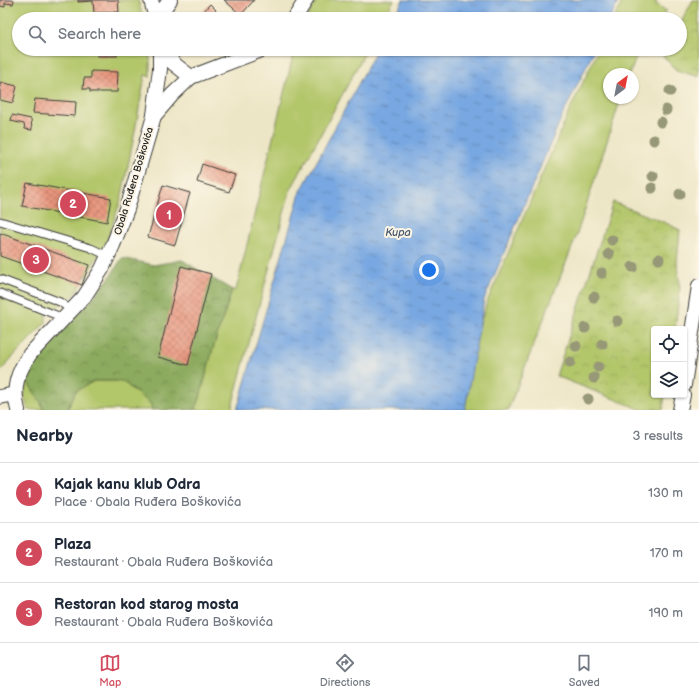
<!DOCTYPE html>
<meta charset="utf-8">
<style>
body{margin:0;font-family:"Balsamiq Sans",sans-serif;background:#f6f6f7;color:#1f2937}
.controls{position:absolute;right:12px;bottom:12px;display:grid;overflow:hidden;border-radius:4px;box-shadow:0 1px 3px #0004}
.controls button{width:36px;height:36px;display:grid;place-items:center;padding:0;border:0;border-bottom:1px solid #e0e1e3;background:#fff;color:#1f2937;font:20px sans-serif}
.compass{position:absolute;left:603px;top:68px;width:36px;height:36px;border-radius:50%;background:#fff;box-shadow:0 1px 3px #0004;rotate:32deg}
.you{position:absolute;left:429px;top:270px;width:14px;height:14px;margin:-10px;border:3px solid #fff;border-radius:50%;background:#1a73e8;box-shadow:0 0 0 6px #1a73e833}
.badge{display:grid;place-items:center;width:26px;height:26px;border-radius:50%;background:#d1495b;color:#fff;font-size:13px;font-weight:700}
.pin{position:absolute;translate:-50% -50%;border:2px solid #fff;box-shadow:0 1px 4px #0006}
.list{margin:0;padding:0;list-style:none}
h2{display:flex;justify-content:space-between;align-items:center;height:52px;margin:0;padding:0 16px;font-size:17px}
h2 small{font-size:13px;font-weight:400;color:#747a83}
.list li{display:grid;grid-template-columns:26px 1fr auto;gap:12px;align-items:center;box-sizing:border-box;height:60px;padding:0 16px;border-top:1px solid #e0e1e3}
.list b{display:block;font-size:15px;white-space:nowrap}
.list p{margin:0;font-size:13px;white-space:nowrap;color:#747a83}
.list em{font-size:13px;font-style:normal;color:#747a83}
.icon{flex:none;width:22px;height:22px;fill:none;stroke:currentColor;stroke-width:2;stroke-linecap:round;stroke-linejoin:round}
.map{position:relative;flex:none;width:699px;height:410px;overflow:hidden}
.search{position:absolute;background:#fff;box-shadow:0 1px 3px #0004;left:12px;right:12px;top:12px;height:44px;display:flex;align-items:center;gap:10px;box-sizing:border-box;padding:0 14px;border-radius:22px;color:#747a83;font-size:15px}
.sheet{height:232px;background:#fff}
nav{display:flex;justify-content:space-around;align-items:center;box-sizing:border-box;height:56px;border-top:1px solid #e0e1e3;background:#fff;font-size:11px;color:#747a83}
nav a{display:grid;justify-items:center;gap:2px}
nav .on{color:#d1495b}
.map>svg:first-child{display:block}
</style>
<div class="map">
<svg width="699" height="410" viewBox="0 0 699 410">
<defs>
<pattern id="forest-crowns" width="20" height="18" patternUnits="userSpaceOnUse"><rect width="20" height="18" fill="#8dab5e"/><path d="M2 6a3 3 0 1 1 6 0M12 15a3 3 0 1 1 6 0" fill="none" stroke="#728a4d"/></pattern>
<pattern id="park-crowns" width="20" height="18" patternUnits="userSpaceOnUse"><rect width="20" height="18" fill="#b2c66a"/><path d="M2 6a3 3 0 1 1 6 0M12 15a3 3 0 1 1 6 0" fill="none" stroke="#98aa5b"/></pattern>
<pattern id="water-ripples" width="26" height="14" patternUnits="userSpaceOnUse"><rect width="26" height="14" fill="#78a7e1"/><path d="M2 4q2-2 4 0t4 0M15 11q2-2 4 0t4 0" fill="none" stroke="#6287b6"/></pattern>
<pattern id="building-cross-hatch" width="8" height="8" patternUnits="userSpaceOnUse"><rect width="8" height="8" fill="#e8947d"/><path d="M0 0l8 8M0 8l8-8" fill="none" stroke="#bb7866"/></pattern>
</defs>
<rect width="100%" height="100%" fill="#fcf5e5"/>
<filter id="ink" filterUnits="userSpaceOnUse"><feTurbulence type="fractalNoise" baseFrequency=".025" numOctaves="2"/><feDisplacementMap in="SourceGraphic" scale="8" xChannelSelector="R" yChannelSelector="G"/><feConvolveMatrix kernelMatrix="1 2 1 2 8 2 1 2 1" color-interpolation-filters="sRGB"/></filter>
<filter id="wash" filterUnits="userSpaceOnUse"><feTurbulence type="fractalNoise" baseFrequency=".012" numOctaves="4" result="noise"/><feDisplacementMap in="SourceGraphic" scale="16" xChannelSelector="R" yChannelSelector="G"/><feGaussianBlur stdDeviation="0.9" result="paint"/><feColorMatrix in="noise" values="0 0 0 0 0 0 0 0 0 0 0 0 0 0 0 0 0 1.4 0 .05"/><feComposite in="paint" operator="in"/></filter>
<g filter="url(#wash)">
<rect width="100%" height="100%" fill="#ede6c6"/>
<g fill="#b2c66a" stroke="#677143">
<polygon points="0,0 138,0 143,19 19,19 19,49 149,49 150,59 150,77 145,75 135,131 121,200 106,243 75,294 46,315 46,322 10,360 0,372"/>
<polygon points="317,0 394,0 383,19 306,19"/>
<polygon points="623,0 656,0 656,4 667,11 657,19 614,19"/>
<polygon points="291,49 367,49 290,191 231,410 195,410 199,401 213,348 232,290 236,290 292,60"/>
<polygon points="599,49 639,49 630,74 609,74 609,98 621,98 576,237 508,410 453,410 487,302 570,109"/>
<polygon points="26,379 41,403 44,410 28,410 24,396"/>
<polygon points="94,381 122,381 151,404 152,410 67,410 76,391"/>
</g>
<polygon fill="url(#forest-crowns)" stroke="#54643d" points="122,258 154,265 182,260 232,290 213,348 199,401 195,410 152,410 151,404 122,381 94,381 76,391 67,410 44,410 41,403 26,379 43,348 89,302 108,280"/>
<g fill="url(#park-crowns)" stroke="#677143">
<polygon points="693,0 699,0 699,77 676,70 663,56 666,49 680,49 680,24"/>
<polygon points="613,202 666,223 680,230 677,262 680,288 675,329 654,329 654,395 665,395 663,410 642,410 556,376"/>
</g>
<g fill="url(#water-ripples)" stroke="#4a627e">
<polygon points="403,0 619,0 610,19 393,19"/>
<polygon points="377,49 595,49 563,114 484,300 465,410 237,410 300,193"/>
</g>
<g id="blocks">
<g fill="url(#building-cross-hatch)">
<polygon points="0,0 14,0 13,4 5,3 5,7 0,6"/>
<polygon points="78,0 118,0 119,12 94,13 93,1 78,2"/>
<polygon points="224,0 254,0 241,15"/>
<polygon points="210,4 216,10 208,19 204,19 200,15"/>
<rect x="97" y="49" width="20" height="7"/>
<polygon points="91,71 118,72 117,92 90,92 90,89 83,89 84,78 91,78"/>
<polygon points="0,82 17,86 13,103 0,100"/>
<polygon points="35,99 76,102 75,116 33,113"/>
<polygon points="12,115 31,119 32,130 25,129 24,124 11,121"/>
<polygon points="202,164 235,175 229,192 197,182"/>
<polygon points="27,183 111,198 107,222 22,206"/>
<polygon points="163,185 190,193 175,245 148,237"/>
<polygon points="0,233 89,265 82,285 0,256"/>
<polygon points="181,266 211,274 188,365 158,357"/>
</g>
</g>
</g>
<g filter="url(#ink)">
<use href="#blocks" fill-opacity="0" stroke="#3b3a36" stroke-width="1"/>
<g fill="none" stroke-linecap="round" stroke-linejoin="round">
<g stroke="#3b3a36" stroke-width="9">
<g id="lane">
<polyline points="0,221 91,248 108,256"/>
<polyline points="0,279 60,302 72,311"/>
<polyline points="0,293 56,315 63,320"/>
</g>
</g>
<g stroke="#3b3a36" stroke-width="16">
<g id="street">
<polyline points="151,0 156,19"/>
<polyline points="156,16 162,11 170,0"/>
<polyline points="294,19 306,0"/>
<polyline points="165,49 173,63 191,77"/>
<polyline points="154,115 160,69 160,49"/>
<polyline points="684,385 699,286"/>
<polyline points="0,397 15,394"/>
<path d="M 18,410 C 12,388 17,373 30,354 L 84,297 L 102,269 L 113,245 L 127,209 L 154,116 L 172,95 L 191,77 L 264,49"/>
<polyline points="680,410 683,395"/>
</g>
</g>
<use href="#lane" stroke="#fff" stroke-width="7"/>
<use href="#street" stroke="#fff" stroke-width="14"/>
</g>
<g fill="#979877">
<circle cx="670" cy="91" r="5.5"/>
<circle cx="666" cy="110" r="5.5"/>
<circle cx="661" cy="122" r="5.5"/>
<circle cx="654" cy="140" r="5.5"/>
<circle cx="653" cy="176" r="5.5"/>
<circle cx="652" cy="188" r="5.5"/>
<circle cx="680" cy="194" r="5.5"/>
<circle cx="612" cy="240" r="5.5"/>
<circle cx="609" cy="254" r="5.5"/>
<circle cx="659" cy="259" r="5.5"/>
<circle cx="633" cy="267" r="5.5"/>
<circle cx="602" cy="273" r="5.5"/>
<circle cx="594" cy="297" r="5.5"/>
<circle cx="617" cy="321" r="5.5"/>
<circle cx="585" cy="328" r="5.5"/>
<circle cx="602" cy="344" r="5.5"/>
<circle cx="576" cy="346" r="5.5"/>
<circle cx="570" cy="362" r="5.5"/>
<circle cx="598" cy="367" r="5.5"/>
<circle cx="594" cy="378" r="5.5"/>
<circle cx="588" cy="399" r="5.5"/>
</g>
</g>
<g text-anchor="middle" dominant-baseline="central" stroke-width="4" stroke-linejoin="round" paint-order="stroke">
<g font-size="10" fill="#1c1c1c" stroke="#fcf5e5">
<text transform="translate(134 181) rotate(-73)">Obala Ruđera Boškovića</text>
</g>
<g font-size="11" font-style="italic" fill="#41546b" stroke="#fcf5e5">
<text x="398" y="232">Kupa</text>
</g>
</g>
</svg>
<div class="controls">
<button><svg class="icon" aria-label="locate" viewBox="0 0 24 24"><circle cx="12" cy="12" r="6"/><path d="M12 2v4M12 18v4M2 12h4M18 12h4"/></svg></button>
<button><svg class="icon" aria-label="layers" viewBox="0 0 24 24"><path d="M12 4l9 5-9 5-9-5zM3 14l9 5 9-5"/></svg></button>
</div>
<svg class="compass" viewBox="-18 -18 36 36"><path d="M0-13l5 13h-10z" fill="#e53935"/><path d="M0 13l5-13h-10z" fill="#747a83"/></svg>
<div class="you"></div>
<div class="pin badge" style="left:169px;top:215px">1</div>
<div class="pin badge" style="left:73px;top:204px">2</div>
<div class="pin badge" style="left:36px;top:260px">3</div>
<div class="search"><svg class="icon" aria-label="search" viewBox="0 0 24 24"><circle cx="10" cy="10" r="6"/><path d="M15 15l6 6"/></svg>Search here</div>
</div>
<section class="sheet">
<h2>Nearby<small>3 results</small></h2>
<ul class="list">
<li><span class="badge">1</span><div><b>Kajak kanu klub Odra</b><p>Place · Obala Ruđera Boškovića</p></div><em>130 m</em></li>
<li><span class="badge">2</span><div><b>Plaza</b><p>Restaurant · Obala Ruđera Boškovića</p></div><em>170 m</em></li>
<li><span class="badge">3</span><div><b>Restoran kod starog mosta</b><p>Restaurant · Obala Ruđera Boškovića</p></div><em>190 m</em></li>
</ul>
</section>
<nav>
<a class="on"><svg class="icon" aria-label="map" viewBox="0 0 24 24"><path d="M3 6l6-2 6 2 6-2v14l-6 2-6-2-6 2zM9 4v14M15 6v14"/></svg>Map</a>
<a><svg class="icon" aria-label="directions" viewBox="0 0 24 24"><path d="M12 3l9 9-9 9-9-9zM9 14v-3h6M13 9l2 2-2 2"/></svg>Directions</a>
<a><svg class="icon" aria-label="saved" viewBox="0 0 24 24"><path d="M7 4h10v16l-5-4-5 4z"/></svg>Saved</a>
</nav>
